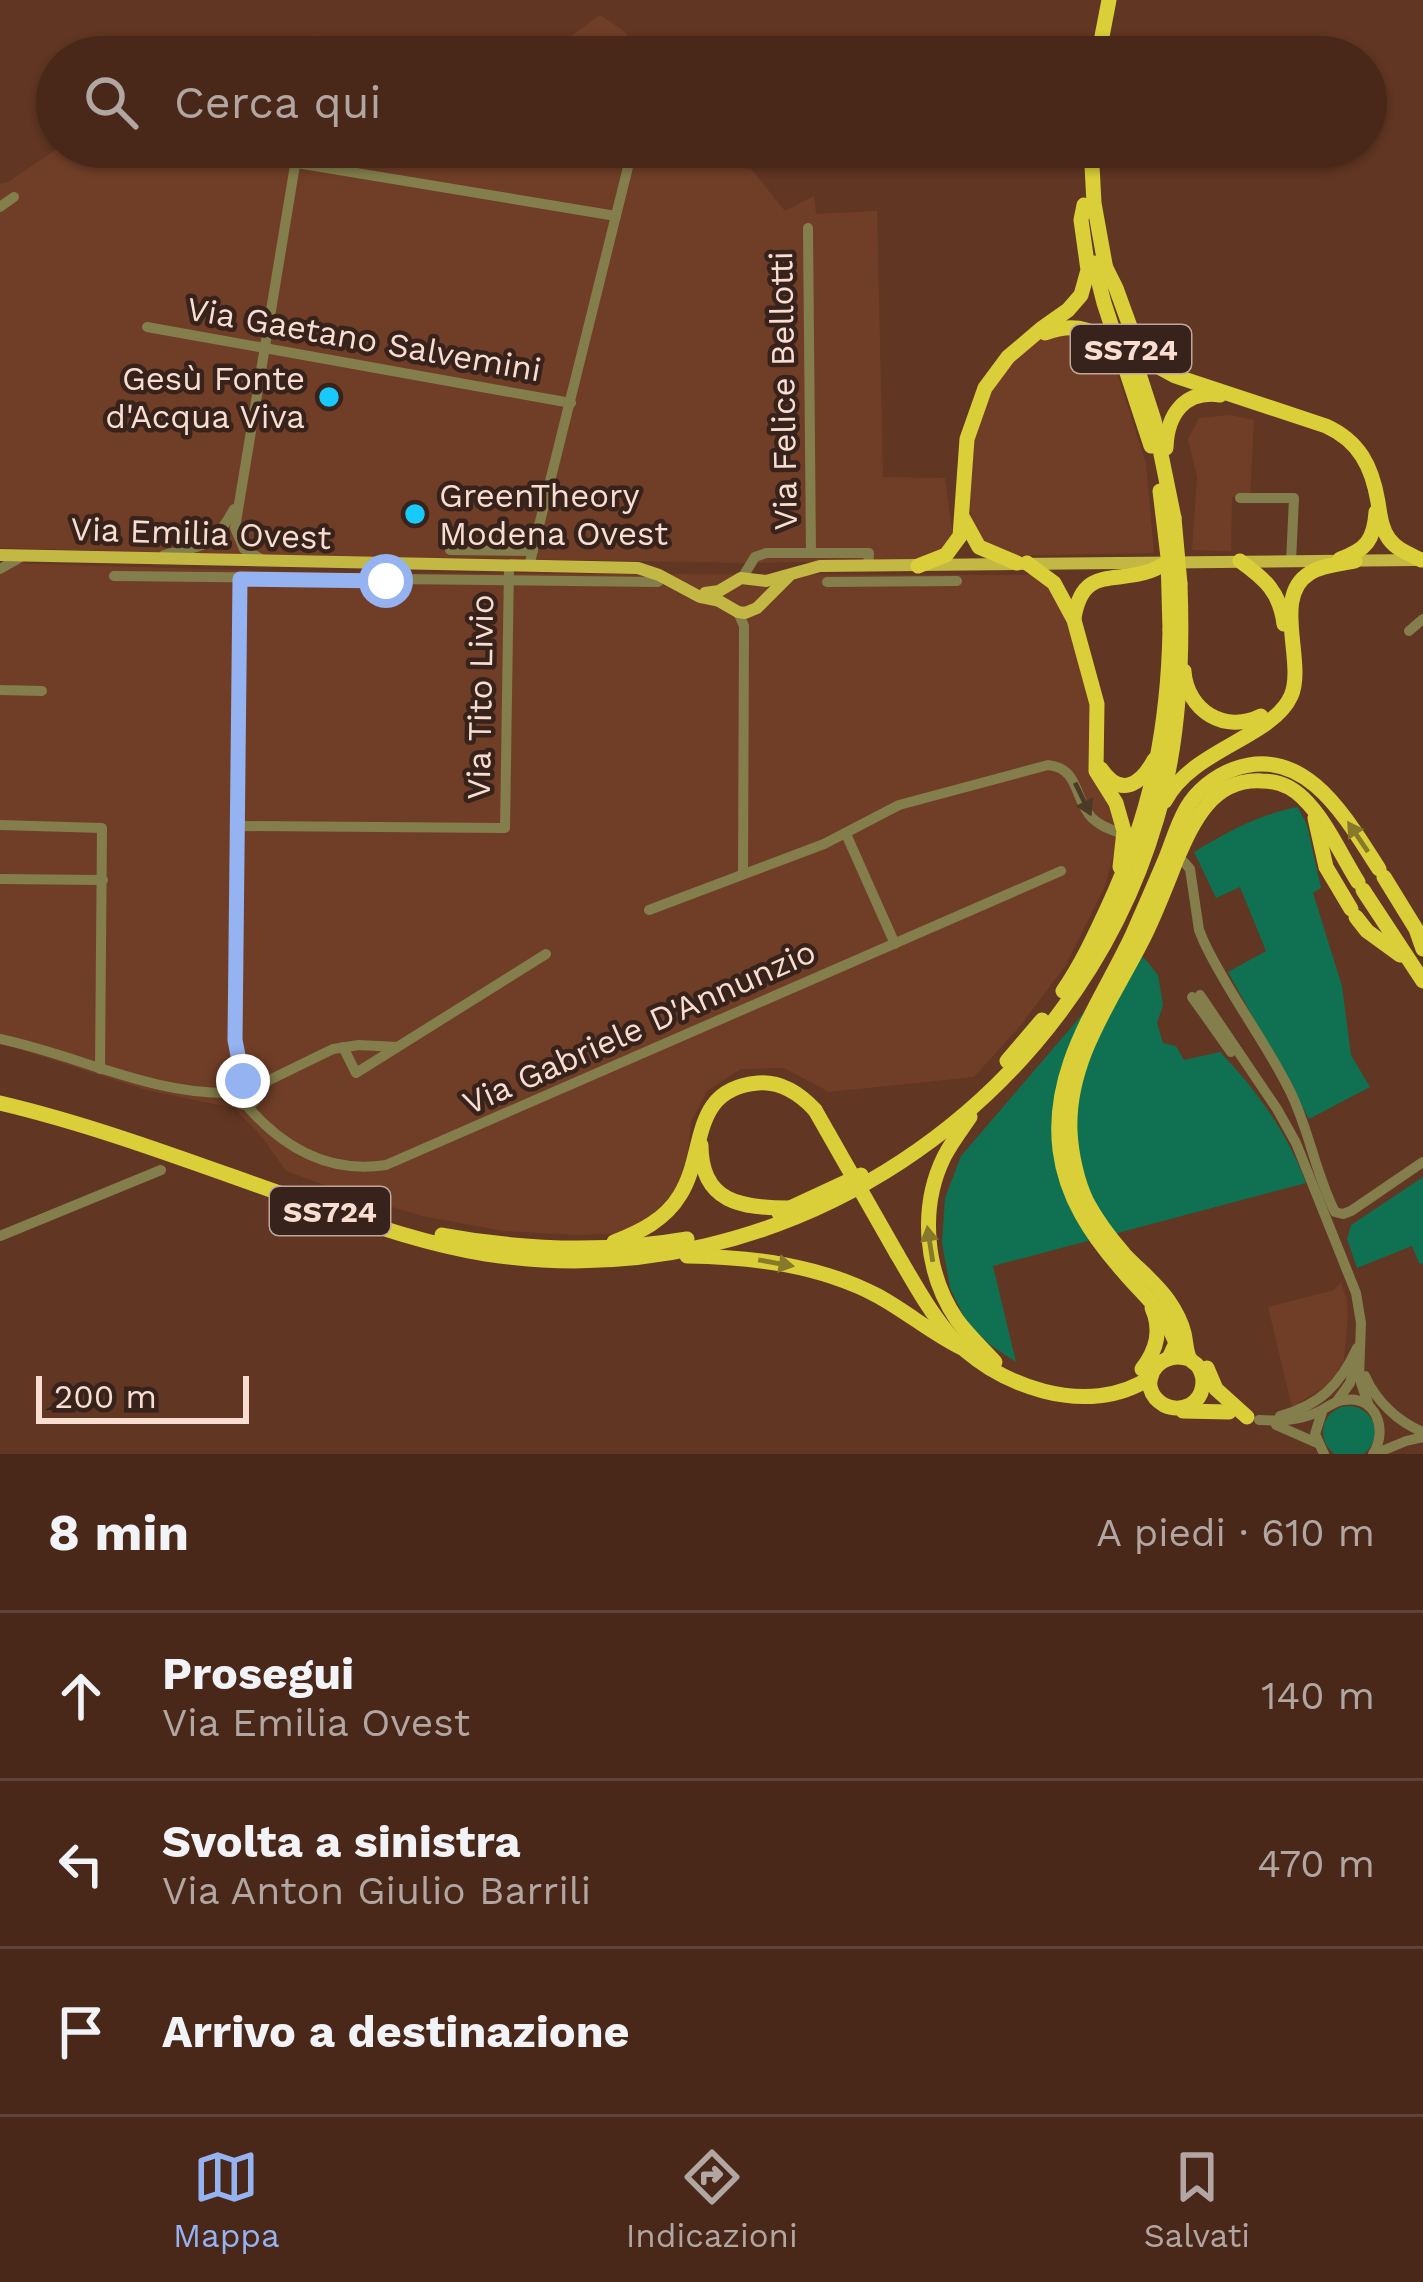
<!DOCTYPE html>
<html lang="it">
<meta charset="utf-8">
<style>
body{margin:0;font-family:"Work Sans",sans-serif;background:#533427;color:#f1f3f6}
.scale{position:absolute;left:36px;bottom:30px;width:213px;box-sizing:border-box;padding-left:12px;border:6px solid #f9ddd1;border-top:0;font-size:33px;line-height:42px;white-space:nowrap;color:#f9ddd1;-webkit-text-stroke:9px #37231b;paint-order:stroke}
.stop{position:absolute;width:36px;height:36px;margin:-27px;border:9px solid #95b2f1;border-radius:50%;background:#fff}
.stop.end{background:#95b2f1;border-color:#fff;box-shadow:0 3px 12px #0008}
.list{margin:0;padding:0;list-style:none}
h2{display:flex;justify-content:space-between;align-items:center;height:156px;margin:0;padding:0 48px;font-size:51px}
h2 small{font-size:39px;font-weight:400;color:#b1a6a2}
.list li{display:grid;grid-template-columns:78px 1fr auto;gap:36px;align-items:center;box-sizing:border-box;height:168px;padding:0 48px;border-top:3px solid #614439}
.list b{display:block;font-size:45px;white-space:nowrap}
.list p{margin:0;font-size:39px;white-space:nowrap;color:#b1a6a2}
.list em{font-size:39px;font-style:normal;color:#b1a6a2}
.icon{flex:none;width:66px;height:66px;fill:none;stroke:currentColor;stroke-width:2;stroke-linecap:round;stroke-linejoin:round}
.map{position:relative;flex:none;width:1423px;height:1454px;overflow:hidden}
.search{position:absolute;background:#49281a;box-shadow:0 3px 9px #0004;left:36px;right:36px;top:36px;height:132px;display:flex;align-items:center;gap:30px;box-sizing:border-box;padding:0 42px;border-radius:66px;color:#b1a6a2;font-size:45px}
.sheet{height:660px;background:#49281a}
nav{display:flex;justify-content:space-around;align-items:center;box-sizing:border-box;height:168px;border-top:3px solid #614439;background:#49281a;font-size:33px;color:#b1a6a2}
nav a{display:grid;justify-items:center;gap:6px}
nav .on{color:#95b2f1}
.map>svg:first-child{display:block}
</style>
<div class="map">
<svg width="1423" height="1454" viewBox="0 0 1423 1454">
<rect width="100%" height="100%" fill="#613622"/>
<g fill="#703e27">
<polygon points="600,15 624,31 640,53 650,57 543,57"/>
<polygon points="319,35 369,57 165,57 173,52 299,43"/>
<polygon points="57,146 756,147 759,150 748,165 785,211 814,196 816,214 877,211 883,477 945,478 953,537 949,546 923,560 749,563 268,555 0,548 0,184 8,182 54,151"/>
<polygon points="1066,332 1099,341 1114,364 1146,463 1154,553 1004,556 989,552 972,531 968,499 972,442 996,382 1016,357 1043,338"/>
<polygon points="1230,415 1254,420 1250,497 1232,497 1231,551 1192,550 1197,477 1188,439 1199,418"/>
<polygon points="0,563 338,573 1032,575 1059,595 1094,707 1094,734 1117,826 1115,849 1105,886 1066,965 1021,1025 974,1077 829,1092 784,1068 741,1069 707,1091 691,1122 688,1152 678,1186 654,1216 615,1234 574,1235 503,1231 422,1216 352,1195 286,1171 262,1137 234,1108 146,1090 0,1043"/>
<polygon points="1341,1282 1347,1300 1348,1315 1344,1360 1334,1378 1323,1388 1292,1407 1268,1307 1334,1290"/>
</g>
<g fill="#0f7151">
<path d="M 1298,807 L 1307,825 L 1321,888 L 1313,893 L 1342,986 L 1351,1055 L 1370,1087 L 1309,1119 L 1228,972 L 1266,951 L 1240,887 L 1216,898 L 1194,852 C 1225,833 1262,813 1298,807 Z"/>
<path d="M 1135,953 L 1145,959 L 1158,975 L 1163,1005 L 1157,1023 L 1163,1043 L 1176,1046 L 1184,1060 L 1220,1052 C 1256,1089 1288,1134 1306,1183 L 993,1266 L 1016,1362 L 993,1347 L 968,1325 L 950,1288 L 942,1243 L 945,1198 L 961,1156 Z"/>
<polygon points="1423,1177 1423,1264 1419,1263 1412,1246 1357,1268 1347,1239 1351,1225"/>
<circle cx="1349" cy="1432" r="26"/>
</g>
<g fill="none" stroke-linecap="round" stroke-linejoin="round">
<g stroke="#837e4b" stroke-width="10">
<polyline points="313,57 314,49"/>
<polyline points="200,147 616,216"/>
<polyline points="0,207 14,197"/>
<polyline points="808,228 811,553"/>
<polyline points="147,327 571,403"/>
<polyline points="1240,498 1294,498 1291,562"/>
<polyline points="450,550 533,551"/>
<path d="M 164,555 C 204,545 213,548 234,509"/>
<polyline points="263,560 244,549 235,528 298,147"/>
<polyline points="529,566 633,147"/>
<polyline points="0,569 23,556"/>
<polyline points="114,576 658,582"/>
<polyline points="742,578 755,557 766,553 869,553 868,566"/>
<polyline points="240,579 235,1041 243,1081"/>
<polyline points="827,582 957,581"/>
<polyline points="738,612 744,626 743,874"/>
<polyline points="1409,631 1423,619"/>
<polyline points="0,690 42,691"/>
<polyline points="0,825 102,828 100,1069"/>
<polyline points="239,826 505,828 509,566"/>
<polyline points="846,834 895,944"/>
<path d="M 1184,862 L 1190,869 L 1199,930 L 1204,942 C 1228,993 1264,1039 1289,1089 C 1309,1128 1315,1173 1335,1212 L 1343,1214 L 1351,1211 L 1423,1162"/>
<polyline points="0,879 103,880"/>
<path d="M 649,910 L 824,844 L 899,805 L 1048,765 C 1080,768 1074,800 1092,818 C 1100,826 1110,829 1120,833"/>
<polyline points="1200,995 1277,1109 1296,1143 1356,1293 1361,1323 1359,1377 1369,1406"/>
<polyline points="1192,997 1231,1052"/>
<path d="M 0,1039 C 80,1056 151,1095 234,1093"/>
<polyline points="343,1047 356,1073 546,954"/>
<circle cx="246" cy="1093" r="12"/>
<polyline points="257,1086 333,1049 359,1045 397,1047"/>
<path d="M 246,1105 C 283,1148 328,1174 386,1165 L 1061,871"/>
<polyline points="0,1236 161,1170"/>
<path d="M 1365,1376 C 1376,1401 1398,1422 1423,1432"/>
<polyline points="1337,1401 1350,1383 1355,1364"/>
<polyline points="1322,1412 1315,1434 1324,1454"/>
<path d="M 1280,1416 C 1320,1405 1340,1385 1357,1348"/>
<path d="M 1259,1420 C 1280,1421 1298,1421 1318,1412 C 1327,1408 1334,1401 1344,1400 C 1377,1395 1388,1431 1373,1454"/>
<polyline points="1276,1425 1317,1443"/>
<polyline points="1377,1453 1406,1441 1423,1437"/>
</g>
<g stroke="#c2b843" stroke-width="12">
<polyline points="0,555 638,568 659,575 700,597 719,601 738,612 745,613 757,608 789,576"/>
<polyline points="705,593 719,591 741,578 766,581 820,566 1416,560"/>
</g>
<g stroke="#dace39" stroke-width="15">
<polyline points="1098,57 1109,0"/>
<polyline points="1091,147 1094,203 1107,275"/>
<polyline points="1094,263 1104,303 1151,446"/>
<path d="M 1104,264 L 1116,288 L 1136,343 L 1153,364 L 1175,376 L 1326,426 C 1359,441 1372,466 1378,502 C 1380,514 1381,528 1389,539 C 1397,550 1410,554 1421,560"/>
<path d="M 1045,333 C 1075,322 1100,328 1116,356"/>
<polyline points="1129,343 1154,420 1174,518"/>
<path d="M 1166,448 C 1167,415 1184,390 1220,395"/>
<polyline points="963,518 979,547 1017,563"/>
<path d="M 1340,559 C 1366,550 1374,540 1376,512"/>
<path d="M 1240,561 C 1265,579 1280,592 1284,624"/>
<polyline points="1027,563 1054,583 1074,620 1097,704 1096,771 1116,803 1124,831 1120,867"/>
<polyline points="918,566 946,555 960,536 967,439 985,388 1008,357 1041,329 1068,310 1081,295 1088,270 1081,220 1084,205"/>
<path d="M 1074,618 C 1083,566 1112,584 1150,571 C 1156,569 1162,565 1168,562"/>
<path d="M 1184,671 C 1187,711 1225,734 1261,716"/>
<path d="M 1101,769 C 1120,797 1140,786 1154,760"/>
<path d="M 1165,801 C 1192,749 1272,738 1291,696 C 1306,662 1271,596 1310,573 C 1322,565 1341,564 1355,561"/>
<polyline points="1315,818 1326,867 1351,909"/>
<polyline points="1384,877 1416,929 1423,949"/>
<polyline points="1363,890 1423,981"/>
<polyline points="1356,917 1367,931 1400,955"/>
<path d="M 1063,991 C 1081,965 1094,937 1107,909 C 1150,817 1168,732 1170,630"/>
<polyline points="1007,1061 1042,1020"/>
<path d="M 0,1103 C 106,1128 209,1169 311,1204 C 369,1224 425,1244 486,1254 C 783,1301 1074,1105 1157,818 C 1179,744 1183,661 1180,584"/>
<path d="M 970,1117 C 961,1130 951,1143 944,1157 C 919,1208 925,1273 957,1320 C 968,1335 982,1348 995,1362"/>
<path d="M 701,1145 C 701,1203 742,1208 789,1208"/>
<polyline points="779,1213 861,1175"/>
<path d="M 442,1235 C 523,1250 606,1253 687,1239"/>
<path d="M 614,1242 C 640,1232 665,1220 680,1195 C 707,1152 689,1089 758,1083 C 781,1081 800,1094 815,1110"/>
<path d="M 897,1254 C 913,1281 928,1309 948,1333 C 993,1386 1089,1420 1151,1377"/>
<path d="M 687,1256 C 753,1257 819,1265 878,1296 C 909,1313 935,1336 966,1350"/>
<path d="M 1170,1356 L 1176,1343 C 1161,1306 1146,1299 1122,1270 C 1091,1235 1066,1197 1060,1150 C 1050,1068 1099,1006 1132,936 C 1143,911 1154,886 1165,860 C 1172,843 1177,825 1186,809 C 1196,791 1215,776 1234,769 C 1306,743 1347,820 1379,869"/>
<path d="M 1189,1359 C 1156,1348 1134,1388 1164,1405 C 1172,1409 1182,1409 1190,1405 C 1204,1397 1207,1378 1197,1365 C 1195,1363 1192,1362 1190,1359 C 1186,1353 1186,1341 1184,1333 C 1181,1321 1175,1310 1168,1300 C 1156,1283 1138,1269 1124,1254 C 1111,1239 1096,1219 1087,1202 C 1077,1182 1071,1153 1070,1131 C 1067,1059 1113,999 1144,937 C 1156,912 1166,887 1176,861 C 1193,822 1212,778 1262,781 C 1278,781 1292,787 1303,798 C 1326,820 1341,855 1358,882"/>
<polyline points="1207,1368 1216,1389 1247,1417"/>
<path d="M 1142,1369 C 1157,1350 1162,1330 1152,1308"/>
<polyline points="1183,1411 1229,1412"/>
</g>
<g stroke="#dace39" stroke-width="15">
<polyline points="1160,491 1168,557 1170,630"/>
<polyline points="1174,518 1180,584"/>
<polyline points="815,1110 897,1254"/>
</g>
</g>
<defs><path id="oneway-solid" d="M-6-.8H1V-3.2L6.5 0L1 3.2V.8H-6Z" transform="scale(3)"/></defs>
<use fill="#4a3a27" href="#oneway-solid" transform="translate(1083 799) rotate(64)"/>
<g fill="#88782a">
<use href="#oneway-solid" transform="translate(1358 837) rotate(-124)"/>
<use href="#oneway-solid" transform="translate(930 1244) rotate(-99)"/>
<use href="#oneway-solid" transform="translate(776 1263) rotate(10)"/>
</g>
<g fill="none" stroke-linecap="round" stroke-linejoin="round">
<polyline stroke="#95b2f1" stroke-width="15" points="243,1081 235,1040 240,579 386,581"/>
</g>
<g fill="#17cafb" stroke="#37231b" stroke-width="4.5">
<circle cx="329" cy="397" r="12"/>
<circle cx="415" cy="514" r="12"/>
</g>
<g text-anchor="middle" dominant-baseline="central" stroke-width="9" stroke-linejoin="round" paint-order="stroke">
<g fill="#37231b" stroke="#bfa59a" stroke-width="3">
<rect x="1071" y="325" width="120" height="48" rx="9"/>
<rect x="270" y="1187" width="120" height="48" rx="9"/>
</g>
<g font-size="30" font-weight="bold" fill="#f9ddd1">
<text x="1131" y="349">SS724</text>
<text x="330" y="1211">SS724</text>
</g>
<g font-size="33" fill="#f9ddd1" stroke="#37231b">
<text transform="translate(364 339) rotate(10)">Via Gaetano Salvemini</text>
<text transform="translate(783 391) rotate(-91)">Via Felice Bellotti</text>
<text transform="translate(201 533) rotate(2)">Via Emilia Ovest</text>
<text transform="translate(480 697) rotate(-89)">Via Tito Livio</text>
<text transform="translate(639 1027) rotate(-24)">Via Gabriele D'Annunzio</text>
</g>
<g font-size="33" fill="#f9ddd1" stroke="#37231b" text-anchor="end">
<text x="305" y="378">Gesù Fonte<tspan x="305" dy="38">d'Acqua Viva</tspan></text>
<text x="439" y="495" text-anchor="start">GreenTheory<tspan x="439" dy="38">Modena Ovest</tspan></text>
</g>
</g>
</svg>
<div class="scale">200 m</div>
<div class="stop" style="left:386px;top:581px"></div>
<div class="stop end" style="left:243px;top:1081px"></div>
<div class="search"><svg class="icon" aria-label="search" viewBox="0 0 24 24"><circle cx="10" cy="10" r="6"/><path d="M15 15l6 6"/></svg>Cerca qui</div>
</div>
<section class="sheet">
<h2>8 min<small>A piedi · 610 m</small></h2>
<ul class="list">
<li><svg class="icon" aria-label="ahead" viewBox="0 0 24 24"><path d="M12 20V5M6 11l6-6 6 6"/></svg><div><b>Prosegui</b><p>Via Emilia Ovest</p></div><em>140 m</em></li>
<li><svg class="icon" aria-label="left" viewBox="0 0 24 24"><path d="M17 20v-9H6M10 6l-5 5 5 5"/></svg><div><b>Svolta a sinistra</b><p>Via Anton Giulio Barrili</p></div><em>470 m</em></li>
<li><svg class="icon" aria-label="arrive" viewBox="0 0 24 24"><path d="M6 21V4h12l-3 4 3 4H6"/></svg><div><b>Arrivo a destinazione</b></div></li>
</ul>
</section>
<nav>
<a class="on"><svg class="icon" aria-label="map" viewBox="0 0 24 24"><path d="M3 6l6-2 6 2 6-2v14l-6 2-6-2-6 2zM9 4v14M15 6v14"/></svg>Mappa</a>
<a><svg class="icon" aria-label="directions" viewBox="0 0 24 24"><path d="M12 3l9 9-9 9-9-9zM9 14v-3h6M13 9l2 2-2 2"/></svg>Indicazioni</a>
<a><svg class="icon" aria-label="saved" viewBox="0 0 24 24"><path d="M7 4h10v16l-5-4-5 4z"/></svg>Salvati</a>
</nav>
